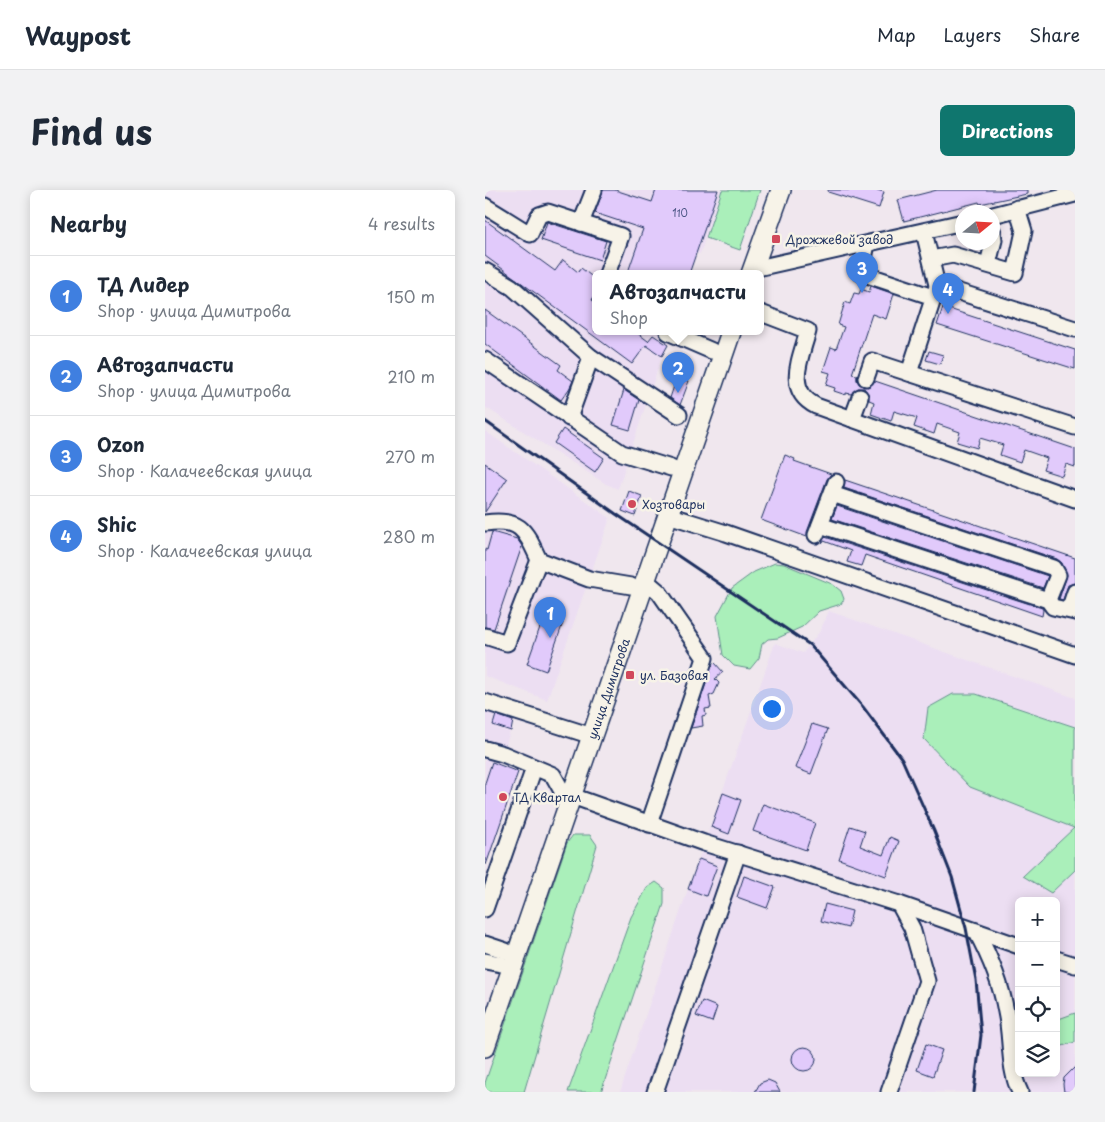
<!DOCTYPE html>
<meta charset="utf-8">
<style>
body{margin:0;font-family:"Playpen Sans",sans-serif;background:#f2f2f3;color:#1f2937}
.controls{position:absolute;right:15px;bottom:15px;display:grid;overflow:hidden;border-radius:8px;box-shadow:0 2px 12px #0003}
.controls button{width:45px;height:45px;display:grid;place-items:center;padding:0;border:0;border-bottom:1px solid #e0e1e3;background:#fff;color:#1f2937;font:25px sans-serif}
.compass{position:absolute;left:470px;top:15px;width:45px;height:45px;border-radius:50%;background:#fff;box-shadow:0 2px 12px #0003;rotate:72deg}
.you{position:absolute;left:286px;top:518px;width:18px;height:18px;margin:-12px;border:4px solid #fff;border-radius:50%;background:#1a73e8;box-shadow:0 0 0 8px #1a73e833}
.badge{display:grid;place-items:center;width:32px;height:32px;border-radius:50%;background:#0f766e;color:#fff;font-size:16px;font-weight:700}
.pin{position:absolute;translate:-50% -41px;filter:drop-shadow(0 1px 2px #0008)}
.pin::after{content:'';position:absolute;top:26px;width:18px;height:15px;background:inherit;clip-path:polygon(0 0,100% 0,50% 100%)}
.popup{position:absolute;left:107px;top:80px;width:172px;height:65px;box-sizing:border-box;display:grid;place-content:center;border-radius:8px;background:#fff;filter:drop-shadow(0 1px 4px #0005);font-size:16px;white-space:nowrap;color:#747a83}
.popup b{font-size:19px;color:#1f2937}
.popup::after{content:'';position:absolute;left:50%;top:100%;margin-left:-10px;border:10px solid transparent;border-top-color:#fff}
.list{margin:0;padding:0;list-style:none}
h2{display:flex;justify-content:space-between;align-items:center;height:65px;margin:0;padding:0 20px;font-size:21px}
h2 small{font-size:16px;font-weight:400;color:#747a83}
.list li{display:grid;grid-template-columns:32px 1fr auto;gap:15px;align-items:center;box-sizing:border-box;height:80px;padding:0 20px;border-top:1px solid #e0e1e3}
.list b{display:block;font-size:19px;white-space:nowrap}
.list p{margin:0;font-size:16px;white-space:nowrap;color:#747a83}
.list em{font-size:16px;font-style:normal;color:#747a83}
.icon{flex:none;width:28px;height:28px;fill:none;stroke:currentColor;stroke-width:2;stroke-linecap:round;stroke-linejoin:round}
.map{position:relative;flex:none;width:590px;height:902px;overflow:hidden;border-radius:8px}
header{display:flex;align-items:center;gap:30px;box-sizing:border-box;height:70px;padding:0 25px;background:#fff;border-bottom:1px solid #e0e1e3}
header strong{font-size:24px}
nav{display:flex;gap:28px;margin-inline-start:auto;font-size:18px}
.intro{display:flex;align-items:center;justify-content:space-between;box-sizing:border-box;height:120px;padding:0 30px}
h1{margin:0;font-size:35px}
.button{padding:12px 22px;border-radius:8px;background:#0f766e;color:#fff;font-size:18px;font-weight:700}
main{display:flex;gap:30px;padding:0 30px}
aside{flex:1;background:#fff;border-radius:8px;box-shadow:0 2px 12px #0003}
.map>svg:first-child{display:block}
</style>
<header>
<strong>Waypost</strong>
<nav><a>Map</a><a>Layers</a><a>Share</a></nav>
</header>
<div class="intro"><h1>Find us</h1><a class="button">Directions</a></div>
<main>
<aside>
<h2>Nearby<small>4 results</small></h2>
<ul class="list">
<li><span class="badge" style="background:#3f7fe0">1</span><div><b>ТД Лидер</b><p>Shop · улица Димитрова</p></div><em>150 m</em></li>
<li><span class="badge" style="background:#3f7fe0">2</span><div><b>Автозапчасти</b><p>Shop · улица Димитрова</p></div><em>210 m</em></li>
<li><span class="badge" style="background:#3f7fe0">3</span><div><b>Ozon</b><p>Shop · Калачеевская улица</p></div><em>270 m</em></li>
<li><span class="badge" style="background:#3f7fe0">4</span><div><b>Shic</b><p>Shop · Калачеевская улица</p></div><em>280 m</em></li>
</ul>
</aside>
<div class="map">
<svg width="590" height="902" viewBox="0 0 590 902">
<rect width="100%" height="100%" fill="#f0e7ee"/>
<filter id="ink" filterUnits="userSpaceOnUse"><feTurbulence type="fractalNoise" baseFrequency=".02" numOctaves="2"/><feDisplacementMap in="SourceGraphic" scale="10" xChannelSelector="R" yChannelSelector="G"/><feConvolveMatrix kernelMatrix="1 2 1 2 8 2 1 2 1" color-interpolation-filters="sRGB"/></filter>
<g filter="url(#ink)">
<g fill="#ecdef2" fill-rule="evenodd">
<polygon points="0,0 237,0 215,64 211,63 205,80 207,81 206,84 110,84 110,142 188,142 177,166 133,299 121,294 0,217"/>
<polygon points="0,241 125,328 62,510 0,486"/>
<path d="M 344,421 L 590,508 L 590,902 L 135,902 L 203,699 L 290,453 L 318,463 L 335,441 ZM 534,711 L 571,711 L 571,883 L 534,883 Z"/>
<polygon points="0,521 28,531 15,575 33,582 0,679"/>
</g>
<g fill="#aaefba" stroke="#628f8c">
<polygon points="237,0 275,0 255,60 221,48"/>
<polygon points="290,373 299,374 347,394 356,401 359,409 356,414 334,421 317,437 293,448 283,449 277,454 274,468 265,479 249,476 238,465 232,426 247,398 269,382"/>
<polygon points="468,504 491,504 590,537 590,680 566,703 538,686 589,638 485,597 439,549 443,518"/>
<polygon points="88,645 105,645 112,655 39,902 0,902 0,893 82,653"/>
<polygon points="171,692 179,698 179,714 116,902 83,902 146,727 162,698"/>
<polygon points="590,823 590,852 571,858 571,830"/>
</g>
<g fill="#e1cafb" stroke="#1b2f5e">
<polygon points="118,0 130,0 167,12 171,0 233,0 204,84 149,84 143,82 158,39 110,23"/>
<polygon points="343,0 392,0 399,2 394,18 343,2"/>
<polygon points="452,0 542,0 542,4 495,14 494,12 419,31 413,10"/>
<polygon points="0,30 70,81 78,70 93,82 96,78 110,89 110,105 107,110 110,112 110,142 151,142 163,151 168,145 183,155 177,166 161,155 147,174 0,66"/>
<polygon points="62,32 121,51 115,70 56,50"/>
<polygon points="386,96 409,104 401,129 387,124 367,184 372,185 372,190 374,194 383,197 390,191 590,259 590,277 581,274 577,286 558,280 562,268 539,260 535,272 515,265 518,255 495,248 492,258 472,252 475,242 452,234 449,244 429,237 432,228 409,221 406,231 386,224 389,212 384,210 384,205 379,198 373,198 366,204 361,203 361,205 349,201 350,198 341,195 345,183 338,181 346,157 351,159 359,137 353,135 360,112 365,114 369,103 374,104 376,99 384,102"/>
<polygon points="458,117 590,160 590,179 452,135"/>
<polygon points="0,120 76,175 73,180 88,191 84,199 76,210 0,154"/>
<polygon points="444,161 458,165 455,174 441,170"/>
<polygon points="192,187 204,191 195,215 185,208"/>
<polygon points="139,200 154,210 145,240 128,235"/>
<polygon points="78,239 119,268 110,282 69,253"/>
<polygon points="300,265 310,269 309,271 346,284 342,289 322,342 322,347 276,330"/>
<polygon points="0,273 22,289 0,322"/>
<polygon points="360,290 590,368 590,393 583,395 578,410 574,409 582,385 577,373 572,369 359,298"/>
<polygon points="144,301 157,306 150,326 137,321"/>
<polygon points="352,316 563,386 558,398 347,329"/>
<polygon points="7,342 32,349 37,356 9,439 0,437 0,359 2,360"/>
<polygon points="340,347 557,418 558,420 557,426 380,365 376,376 362,372 366,361 339,351 338,353 337,352"/>
<polygon points="59,426 78,433 61,481 42,474"/>
<polygon points="230,473 238,482 230,489 234,493 229,504 224,506 226,518 220,519 221,525 217,526 218,536 206,538 227,476"/>
<polygon points="11,525 28,531 26,541 8,535"/>
<polygon points="327,534 343,539 326,584 310,578"/>
<polygon points="7,572 33,582 1,675 0,674 0,593"/>
<polygon points="238,603 256,610 244,644 226,637"/>
<polygon points="278,614 330,633 321,660 268,641"/>
<polygon points="365,636 380,641 375,656 398,665 405,647 414,651 401,686 354,669"/>
<polygon points="214,669 232,676 221,706 203,699"/>
<polygon points="259,686 290,697 282,718 252,707"/>
<polygon points="340,714 367,721 363,738 336,731"/>
<polygon points="217,811 232,817 227,832 211,826"/>
<polygon points="441,854 457,860 448,886 432,880"/>
<circle cx="319" cy="869" r="12"/>
<polygon points="590,877 590,902 579,902 578,894 579,888"/>
<polygon points="283,890 290,893 295,902 270,902 275,893"/>
</g>
<g fill="none" stroke-linecap="round" stroke-linejoin="round">
<g stroke="#1b2f5e" stroke-width="19">
<g id="minor">
<polyline points="0,16 45,44 54,25 63,22 136,46 122,84"/>
<polyline points="508,25 590,4"/>
<polyline points="96,33 109,0"/>
<polyline points="439,42 452,95 590,139"/>
<polyline points="382,54 376,83 448,107"/>
<polyline points="446,69 468,65 530,83 539,41 532,18"/>
<polyline points="503,74 509,50 508,42"/>
<polyline points="268,79 478,32"/>
<polyline points="0,81 27,97 106,167 194,225"/>
<path d="M 276,123 L 323,141 C 316,168 299,200 331,216 L 590,309"/>
<polyline points="183,142 227,161"/>
<polyline points="0,170 137,263 186,278"/>
<polyline points="424,183 452,97"/>
<polyline points="381,188 387,171 590,237"/>
<polyline points="84,228 106,167"/>
<polyline points="367,229 375,207"/>
<polyline points="347,304 569,378 573,385 563,410"/>
<polyline points="183,325 241,343 590,465"/>
<path d="M 0,333 C 36,328 40,340 54,370"/>
<polyline points="335,335 563,410 568,417 590,422"/>
<polyline points="331,345 351,292"/>
<polyline points="160,390 174,402 220,468 164,634"/>
<polyline points="584,420 590,402"/>
<polyline points="0,446 22,453 54,370 104,389 146,396"/>
<polyline points="0,512 107,546"/>
<polyline points="0,559 18,564 68,585 77,601 87,606 219,653 414,714 427,738 442,791 404,902"/>
<polyline points="414,714 534,756"/>
<polyline points="0,719 49,578"/>
<path d="M 491,741 C 505,767 516,793 521,822 C 527,848 523,878 535,902"/>
<polyline points="0,754 21,761"/>
<polyline points="571,769 590,775"/>
<polyline points="0,771 16,774"/>
<polyline points="170,902 253,663"/>
</g>
</g>
<g stroke="#1b2f5e" stroke-width="22">
<g id="major">
<polyline points="266,84 296,0"/>
<path id="s1" d="M 0,857 L 246,142"/>
</g>
</g>
<use href="#minor" stroke="#f7f3e8" stroke-width="15"/>
<use href="#major" stroke="#f7f3e8" stroke-width="19"/>
<polyline stroke="#1b2f5e" stroke-width="3" points="0,231 131,324 325,455 378,517 417,569 449,641 467,687 481,738 491,790 496,845 489,902"/>
</g>
</g>
<g fill="#d1495b" stroke="#f7f3e8" stroke-width="2">
<rect x="286" y="44" width="10" height="10" rx="2.5"/>
<circle cx="147" cy="314" r="5"/>
<rect x="140" y="480" width="10" height="10" rx="2.5"/>
<circle cx="18" cy="607" r="5"/>
</g>
<g text-anchor="middle" dominant-baseline="central" stroke-width="5" stroke-linejoin="round" paint-order="stroke">
<g font-size="10" fill="#4c5685">
<text x="195" y="22">110</text>
</g>
<g font-size="12" fill="#1b2f5e" stroke="#f7f3e8" text-anchor="start">
<text x="301" y="49">Дрожжевой завод</text>
<text x="157" y="314">Хозтовары</text>
<text x="155" y="485">ул. Базовая</text>
<text x="28" y="607">ТД Квартал</text>
</g>
<g font-size="12" fill="#1b2f5e" stroke="#f7f3e8">
<text stroke="none"><textPath href="#s1" startOffset="379">улица Димитрова</textPath></text>
</g>
</g>
</svg>
<div class="controls">
<button>+</button>
<button>−</button>
<button><svg class="icon" aria-label="locate" viewBox="0 0 24 24"><circle cx="12" cy="12" r="6"/><path d="M12 2v4M12 18v4M2 12h4M18 12h4"/></svg></button>
<button><svg class="icon" aria-label="layers" viewBox="0 0 24 24"><path d="M12 4l9 5-9 5-9-5zM3 14l9 5 9-5"/></svg></button>
</div>
<svg class="compass" viewBox="-18 -18 36 36"><path d="M0-13l5 13h-10z" fill="#e53935"/><path d="M0 13l5-13h-10z" fill="#747a83"/></svg>
<div class="you"></div>
<div class="pin badge" style="left:65px;top:448px;background:#3f7fe0">1</div>
<div class="pin badge" style="left:193px;top:203px;background:#3f7fe0">2</div>
<div class="popup"><b>Автозапчасти</b>Shop</div>
<div class="pin badge" style="left:377px;top:103px;background:#3f7fe0">3</div>
<div class="pin badge" style="left:463px;top:124px;background:#3f7fe0">4</div>
</div>
</main>
